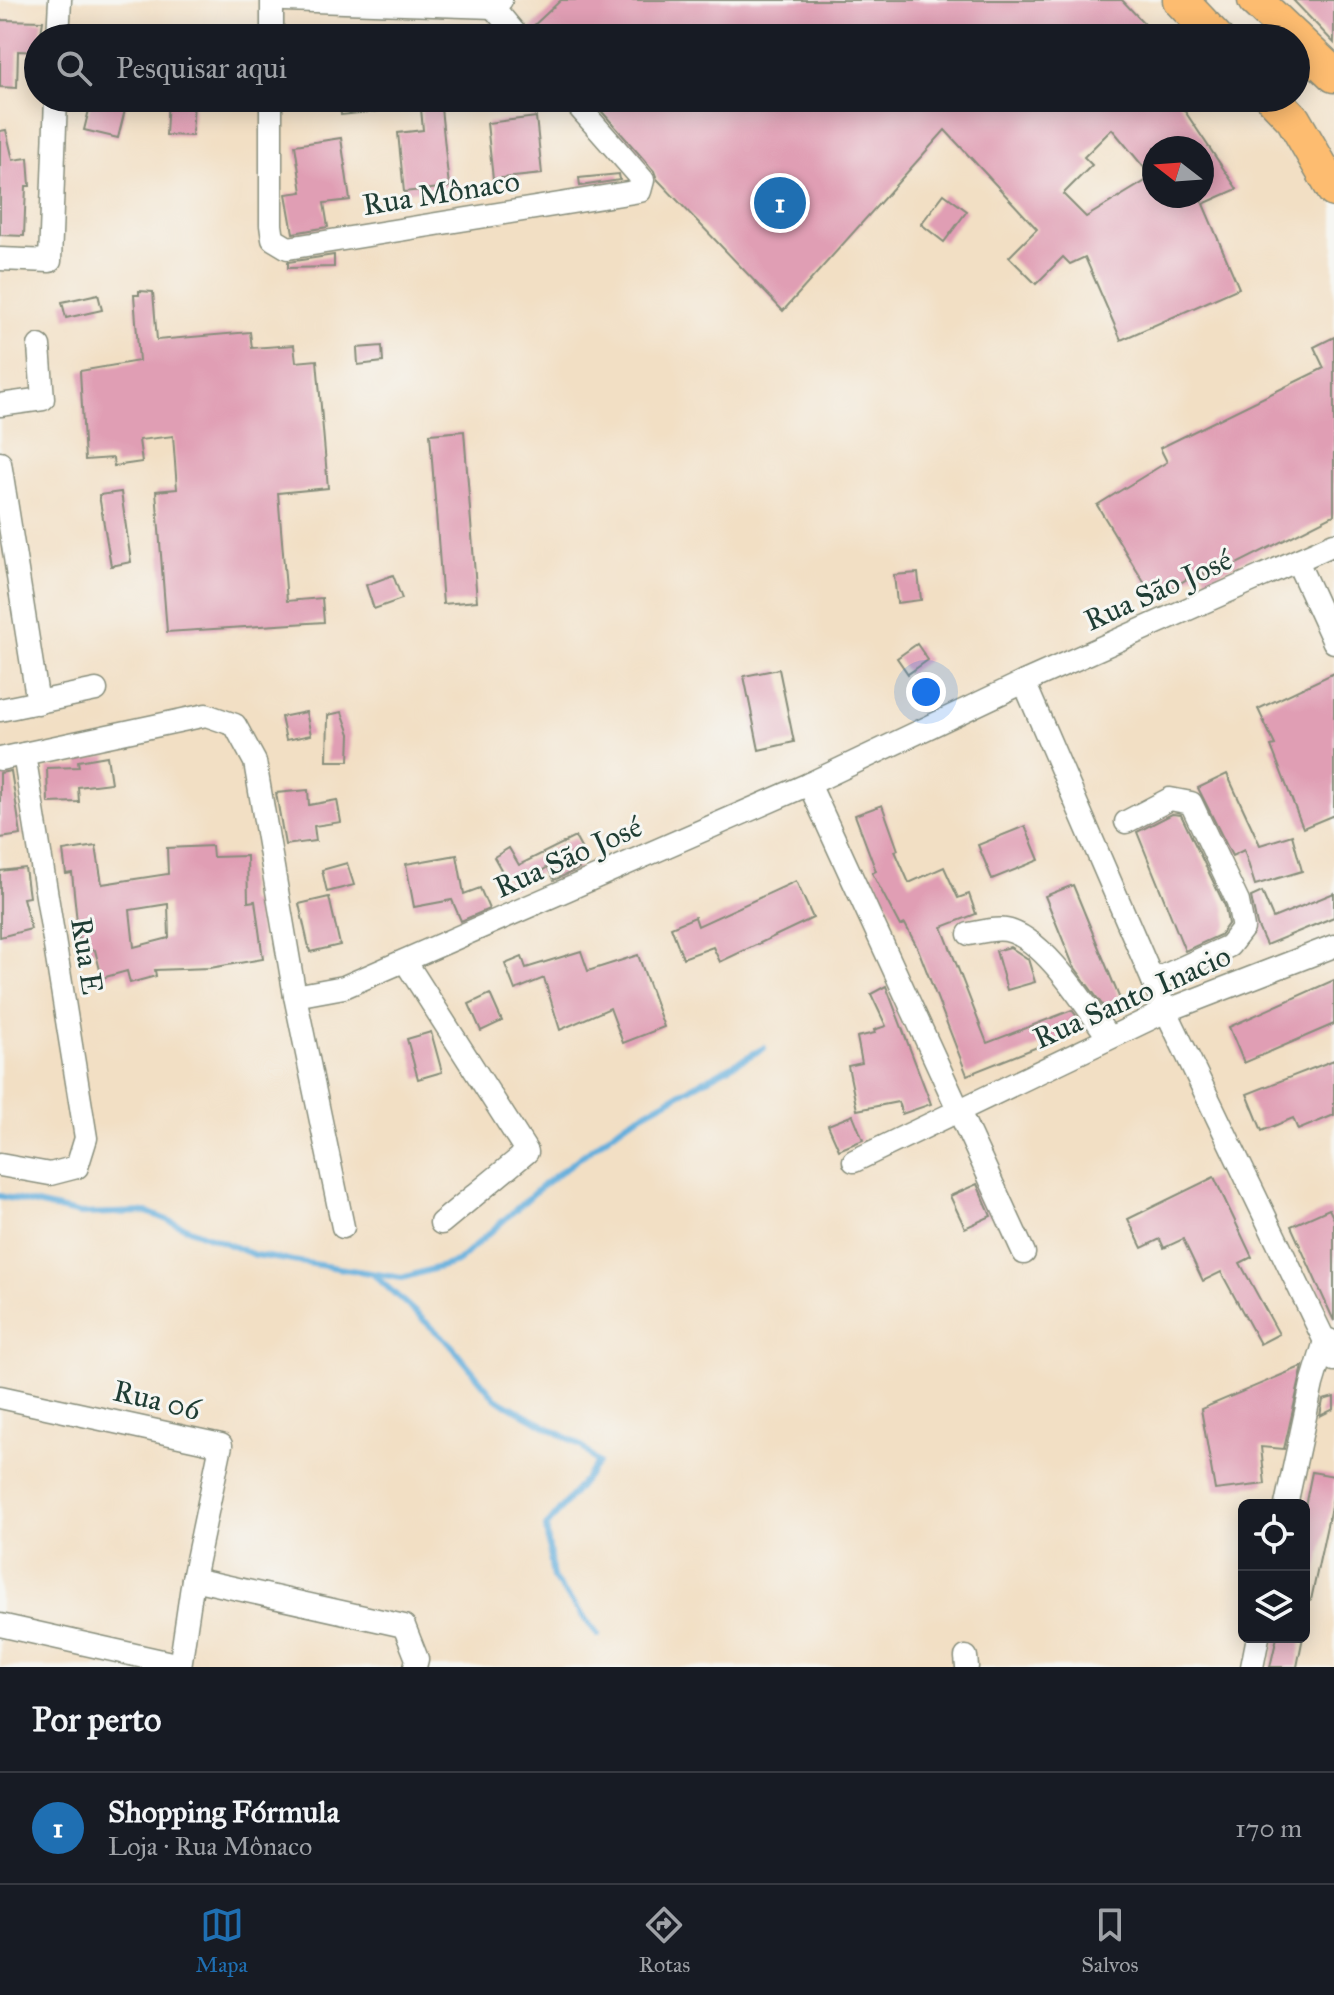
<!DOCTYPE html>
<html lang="pt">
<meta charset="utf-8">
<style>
body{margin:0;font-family:"IM FELL Great Primer",serif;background:#242831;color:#f1f3f6}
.controls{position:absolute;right:24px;bottom:24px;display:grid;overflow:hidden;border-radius:12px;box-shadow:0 4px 20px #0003}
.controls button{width:72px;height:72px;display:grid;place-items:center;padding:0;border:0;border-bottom:2px solid #363941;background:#171b24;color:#f1f3f6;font:40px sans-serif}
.compass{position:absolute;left:1142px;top:136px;width:72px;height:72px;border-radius:50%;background:#171b24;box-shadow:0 4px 20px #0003;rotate:287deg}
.you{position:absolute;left:926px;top:692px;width:28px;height:28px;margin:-20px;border:6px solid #fff;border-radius:50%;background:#1a73e8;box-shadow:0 0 0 12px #1a73e833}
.badge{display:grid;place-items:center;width:52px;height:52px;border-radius:50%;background:#1f6fb2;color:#fff;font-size:26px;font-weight:700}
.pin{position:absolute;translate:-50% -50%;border:4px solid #fff;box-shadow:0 2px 8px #0006}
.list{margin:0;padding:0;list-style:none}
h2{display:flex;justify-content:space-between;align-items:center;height:104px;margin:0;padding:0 32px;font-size:34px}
h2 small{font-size:26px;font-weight:400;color:#9ea1a6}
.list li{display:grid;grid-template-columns:52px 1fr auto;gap:24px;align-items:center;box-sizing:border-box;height:112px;padding:0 32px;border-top:2px solid #363941}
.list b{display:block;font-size:30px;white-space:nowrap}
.list p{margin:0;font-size:26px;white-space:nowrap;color:#9ea1a6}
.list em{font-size:26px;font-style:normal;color:#9ea1a6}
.icon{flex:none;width:44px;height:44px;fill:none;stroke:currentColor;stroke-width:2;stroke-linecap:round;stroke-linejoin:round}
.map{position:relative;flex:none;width:1334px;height:1667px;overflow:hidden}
.search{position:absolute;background:#171b24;box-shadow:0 4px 20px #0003;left:24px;right:24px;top:24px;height:88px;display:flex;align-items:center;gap:20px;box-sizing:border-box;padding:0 28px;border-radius:44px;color:#9ea1a6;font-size:30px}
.sheet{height:216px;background:#171b24}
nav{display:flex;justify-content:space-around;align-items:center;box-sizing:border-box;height:112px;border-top:2px solid #363941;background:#171b24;font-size:22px;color:#9ea1a6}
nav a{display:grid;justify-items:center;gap:4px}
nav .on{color:#1f6fb2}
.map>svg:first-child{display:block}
</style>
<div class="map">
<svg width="1334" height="1667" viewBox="0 0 1334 1667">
<rect width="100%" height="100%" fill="#f6f6f2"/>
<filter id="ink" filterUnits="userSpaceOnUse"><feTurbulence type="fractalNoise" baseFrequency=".0125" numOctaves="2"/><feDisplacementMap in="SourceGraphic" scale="16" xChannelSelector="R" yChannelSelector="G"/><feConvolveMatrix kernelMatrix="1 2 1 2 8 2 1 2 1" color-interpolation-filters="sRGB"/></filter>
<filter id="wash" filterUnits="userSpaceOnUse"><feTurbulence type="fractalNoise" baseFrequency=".006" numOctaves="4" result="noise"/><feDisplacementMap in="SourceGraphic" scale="32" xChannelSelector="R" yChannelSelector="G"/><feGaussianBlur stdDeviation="1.8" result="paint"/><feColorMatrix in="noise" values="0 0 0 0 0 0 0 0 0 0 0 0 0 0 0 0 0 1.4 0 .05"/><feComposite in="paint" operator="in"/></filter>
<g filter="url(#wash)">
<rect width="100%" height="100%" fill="#f2dfc4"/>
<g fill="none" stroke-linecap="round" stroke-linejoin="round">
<g stroke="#63aedc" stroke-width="6">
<polyline points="0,1196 81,1214 147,1212 255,1255 402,1278 457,1262 543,1185 626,1123 764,1048"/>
<polyline points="373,1274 451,1345 495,1398 580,1445 598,1463 546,1527 553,1578 598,1635"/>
</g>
</g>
<g id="blocks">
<g fill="#e09eb4" fill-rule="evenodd">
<polygon points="561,0 1122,0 1158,38 533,38 530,29"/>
<polygon points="1293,0 1334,0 1334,43"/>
<polygon points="0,20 43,21 38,52 18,51 17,88 0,87"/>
<polygon points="92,98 126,106 118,138 84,130"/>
<polygon points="168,98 194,98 192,136 166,135"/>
<polygon points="339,98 398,98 399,109 341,115"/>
<polygon points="420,98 440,98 449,187 404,192 398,133 423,130"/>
<path d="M 590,98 L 1176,98 L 1237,189 L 1203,204 L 1239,288 L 1121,340 L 1085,257 L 1070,264 L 1063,257 L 1036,284 L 1009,257 L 1037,229 L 945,130 L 783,311 L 657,179 L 654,171 ZM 1112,129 L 1152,177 L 1086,217 L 1063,194 L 1092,165 L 1084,157 ZM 1154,148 L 1202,148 L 1202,202 L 1199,196 L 1154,196 Z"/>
<polygon points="536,117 542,174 493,179 487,123"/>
<polygon points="6,130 13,160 28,158 30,186 26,186 24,236 0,235 0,131"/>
<polygon points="341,138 350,200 324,203 328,227 293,233 286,194 302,192 295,145"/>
<polygon points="619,174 620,180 580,186 579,178"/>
<polygon points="944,194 967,211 944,242 921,224"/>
<polygon points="334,255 334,267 288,268 288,262"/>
<polygon points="139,291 153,292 157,340 250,332 252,348 294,345 296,362 317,360 328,488 278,493 287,601 322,598 324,622 167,632 156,491 177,489 173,436 139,440 142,462 114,466 113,458 85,460 80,371 139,361 134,295 139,295"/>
<polygon points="98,294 102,310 66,318 62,302"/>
<polygon points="1334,337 1334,515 1207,579 1202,570 1154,599 1097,505 1167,462 1160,448 1324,368 1314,347"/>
<polygon points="382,346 383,362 358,365 357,348"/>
<polygon points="464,431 477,601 443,604 430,434"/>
<polygon points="121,492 131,562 111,566 99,495"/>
<polygon points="918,573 921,600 897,603 894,575"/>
<polygon points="393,575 402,599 374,609 366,585"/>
<polygon points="917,644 928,660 908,674 897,658"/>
<polygon points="779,669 794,742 759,750 744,676"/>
<polygon points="1334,673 1334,815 1303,828 1271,746 1275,745 1258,709"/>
<polygon points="306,712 311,735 286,740 281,717"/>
<polygon points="342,712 350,734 349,761 327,761 328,715"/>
<polygon points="107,756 111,783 78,787 79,802 48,803 47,768 79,767 78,761"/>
<polygon points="11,771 21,835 0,838 0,773"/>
<polygon points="1227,774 1260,845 1292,835 1302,871 1255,885 1244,850 1232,856 1198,788"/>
<polygon points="308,790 309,805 337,800 341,822 314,826 316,841 285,845 276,793"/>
<polygon points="882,805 898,850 895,851 909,883 944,867 958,898 969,894 976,914 942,927 987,1043 1072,1010 1085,1028 967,1075 918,949 905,924 900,926 872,873 876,871 855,815"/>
<polygon points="1172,814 1181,815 1225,906 1228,924 1220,935 1185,951 1137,832"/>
<polygon points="1025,826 1039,860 992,879 978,845"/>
<polygon points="575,837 581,848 571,854 579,869 554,880 548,867 512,889 494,857 509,848 519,865"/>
<path d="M 96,846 L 102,884 L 168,874 L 167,848 L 212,846 L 213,857 L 247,856 L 248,902 L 255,901 L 263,959 L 210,968 L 155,970 L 156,976 L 130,983 L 127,971 L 102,978 L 95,950 L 80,952 L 72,873 L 66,874 L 63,851 ZM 168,904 L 169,938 L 134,947 L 130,910 Z"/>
<polygon points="457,855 464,894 480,888 489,909 461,921 452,900 414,907 406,864"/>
<polygon points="347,863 354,885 327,892 322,870"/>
<polygon points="25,868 29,897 23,898 31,929 0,937 0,871"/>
<polygon points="796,881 813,918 720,962 713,947 683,958 671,927 695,917 698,926"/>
<polygon points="1073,885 1124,1009 1109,1014 1073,965 1045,896"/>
<polygon points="1262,892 1273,918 1334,893 1334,917 1266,945 1257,925 1251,897"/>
<polygon points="329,897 340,945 310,952 299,904"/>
<polygon points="1010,947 1028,959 1035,982 1007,990 996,951"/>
<polygon points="581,951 588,971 638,955 664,1027 623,1043 610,1008 560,1030 544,978 515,990 505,964 522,957 526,968"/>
<polygon points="1334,980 1334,1024 1244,1063 1229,1027"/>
<polygon points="886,986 931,1104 902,1114 898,1102 857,1110 848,1066 862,1063 857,1037 875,1033 874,1030 886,1026 871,994"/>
<polygon points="490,994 502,1021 481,1031 469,1004"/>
<polygon points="431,1032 442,1072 418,1079 407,1039"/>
<polygon points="1334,1060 1334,1115 1298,1130 1293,1118 1262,1131 1247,1094"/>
<polygon points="853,1115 863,1140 839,1150 828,1125"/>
<polygon points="1214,1177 1252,1257 1240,1263 1279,1334 1260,1344 1221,1272 1203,1281 1183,1239 1164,1248 1160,1239 1142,1248 1128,1219"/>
<polygon points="977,1184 991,1216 965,1228 950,1196"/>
<polygon points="1329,1209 1334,1219 1334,1321 1291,1226"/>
<polygon points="1303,1366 1284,1449 1261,1447 1265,1484 1215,1490 1201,1409"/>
<polygon points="1334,1397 1334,1409 1320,1416 1323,1400"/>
<polygon points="1312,1472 1334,1476 1334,1493 1311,1600 1304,1599 1304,1511"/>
<polygon points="1277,1637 1303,1637 1297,1667 1270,1667"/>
</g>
</g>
</g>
<g filter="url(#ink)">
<use href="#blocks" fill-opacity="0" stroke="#888e7c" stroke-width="2"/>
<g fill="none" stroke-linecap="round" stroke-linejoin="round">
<g stroke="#888e7c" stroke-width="25">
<g id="minor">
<polyline points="285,0 493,7 501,0"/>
<polyline points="493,0 493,7 519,38"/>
<polyline points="58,38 60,0"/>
<polyline points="272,38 272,0"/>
<polyline points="271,98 271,225 273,239 288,248 640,191 643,180 571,98"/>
<polyline points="0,259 50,261 56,98"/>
<polyline points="0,405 43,399 39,346"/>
<polyline points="0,463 38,703"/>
<polyline points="1297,561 1334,642"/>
<polyline points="1024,682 1166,1011 1334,1360"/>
<polyline points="0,710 96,690"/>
<polyline points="0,759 206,715 235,725 255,762 295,996 344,987 809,784 1024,682 1334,544"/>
<polyline points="809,784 1024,1253"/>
<polyline points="1126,822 1170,799 1191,803 1238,902 1243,928 1229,946 1153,981"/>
<path d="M 969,934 C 980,932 995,928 1006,930 C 1044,937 1087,1008 1109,1038"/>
<polyline points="405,961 527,1152 441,1223"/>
<polyline points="295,996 343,1227"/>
<polyline points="854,1161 1166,1011 1334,946"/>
<polyline points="0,1165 50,1174 77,1167 86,1138 24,754"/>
<polyline points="0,1397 221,1445 193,1579 180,1667"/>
<polyline points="1286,1505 1312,1384 1325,1341 1329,1340"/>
<polyline points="193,1579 404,1626 417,1659 415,1667"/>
<polyline points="0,1625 180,1665"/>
<polyline points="966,1657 967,1667"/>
<polyline points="1252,1667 1258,1637"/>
</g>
</g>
<g stroke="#888e7c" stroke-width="37">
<g id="primary">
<polyline points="1180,0 1216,38"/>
<polyline points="1255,0 1295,38"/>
<polyline points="1296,39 1334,75"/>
<polyline points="1273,98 1293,119 1334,190"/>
</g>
</g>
<use href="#minor" stroke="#fff" stroke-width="22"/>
<use href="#primary" stroke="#fdbc6f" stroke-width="34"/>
</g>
</g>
<g text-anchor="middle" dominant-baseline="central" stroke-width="6" stroke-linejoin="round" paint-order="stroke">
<g font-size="30" fill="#1f3d34" stroke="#f6f6f2">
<text transform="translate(441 193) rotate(-9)">Rua Mônaco</text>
<text transform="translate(1158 590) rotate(-24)">Rua São José</text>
<text transform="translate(568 857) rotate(-24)">Rua São José</text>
<text transform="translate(87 956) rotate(81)">Rua E</text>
<text transform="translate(1132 997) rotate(-24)">Rua Santo Inacio</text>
<text transform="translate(157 1400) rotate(13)">Rua 06</text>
</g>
</g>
</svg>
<div class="controls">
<button><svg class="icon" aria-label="locate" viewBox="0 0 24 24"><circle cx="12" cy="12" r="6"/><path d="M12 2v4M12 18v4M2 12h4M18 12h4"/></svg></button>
<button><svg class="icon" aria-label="layers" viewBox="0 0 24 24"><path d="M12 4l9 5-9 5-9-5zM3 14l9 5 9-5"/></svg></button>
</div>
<svg class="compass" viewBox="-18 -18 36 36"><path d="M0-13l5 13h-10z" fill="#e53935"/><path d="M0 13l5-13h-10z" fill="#9ea1a6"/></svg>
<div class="you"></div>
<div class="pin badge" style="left:780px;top:203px">1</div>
<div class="search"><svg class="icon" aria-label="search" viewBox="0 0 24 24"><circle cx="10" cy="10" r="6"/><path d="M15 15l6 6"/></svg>Pesquisar aqui</div>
</div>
<section class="sheet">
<h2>Por perto<small></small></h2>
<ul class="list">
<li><span class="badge">1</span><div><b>Shopping Fórmula</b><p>Loja · Rua Mônaco</p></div><em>170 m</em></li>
</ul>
</section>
<nav>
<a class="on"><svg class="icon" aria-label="map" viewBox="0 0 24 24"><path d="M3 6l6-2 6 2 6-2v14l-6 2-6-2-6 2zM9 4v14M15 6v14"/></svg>Mapa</a>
<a><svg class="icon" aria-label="directions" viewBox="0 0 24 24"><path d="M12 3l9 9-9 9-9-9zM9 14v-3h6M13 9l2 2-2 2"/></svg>Rotas</a>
<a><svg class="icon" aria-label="saved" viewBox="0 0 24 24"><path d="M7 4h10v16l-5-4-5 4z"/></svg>Salvos</a>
</nav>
